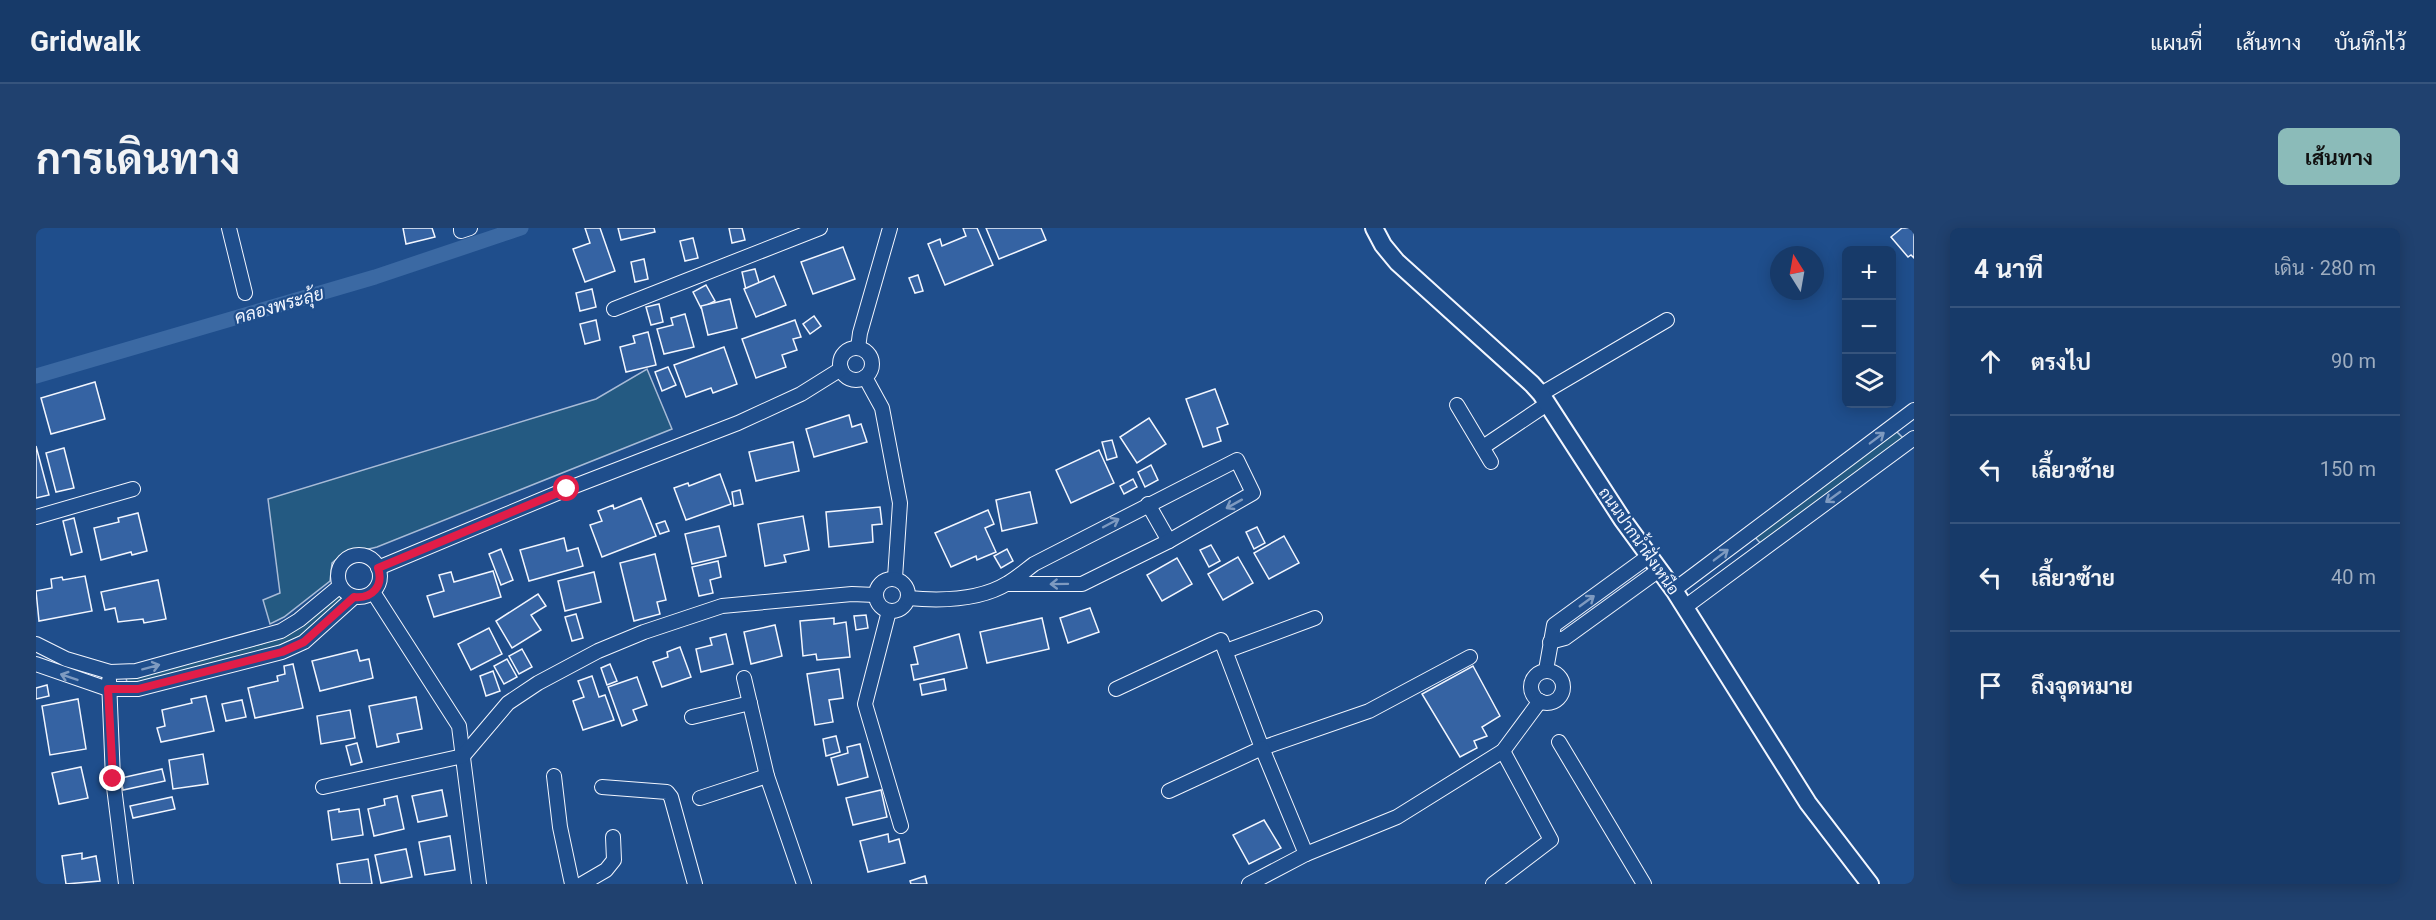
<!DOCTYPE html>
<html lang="th">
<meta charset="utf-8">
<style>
body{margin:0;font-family:Roboto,Sarabun,sans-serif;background:#20416f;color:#f1f3f6}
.controls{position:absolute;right:18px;top:18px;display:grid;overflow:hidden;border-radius:9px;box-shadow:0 3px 15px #0003}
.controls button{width:54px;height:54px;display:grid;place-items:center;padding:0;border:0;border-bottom:2px solid #36547d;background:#173a69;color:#f1f3f6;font:30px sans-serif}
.compass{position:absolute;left:1734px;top:18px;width:54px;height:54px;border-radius:50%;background:#173a69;box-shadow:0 3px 15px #0003;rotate:349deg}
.stop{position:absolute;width:18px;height:18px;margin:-14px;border:4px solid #e11d48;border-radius:50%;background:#fff}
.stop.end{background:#e11d48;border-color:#fff;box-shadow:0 2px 6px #0008}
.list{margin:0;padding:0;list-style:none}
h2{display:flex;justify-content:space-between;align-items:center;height:78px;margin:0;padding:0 24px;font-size:26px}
h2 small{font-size:20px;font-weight:400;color:#9eadc0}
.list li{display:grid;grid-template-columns:39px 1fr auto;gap:18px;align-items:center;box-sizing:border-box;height:108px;padding:0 24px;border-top:2px solid #36547d}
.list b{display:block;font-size:22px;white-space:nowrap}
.list em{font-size:20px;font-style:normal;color:#9eadc0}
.icon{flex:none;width:33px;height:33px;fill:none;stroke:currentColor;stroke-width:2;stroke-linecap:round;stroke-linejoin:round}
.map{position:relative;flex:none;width:1878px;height:656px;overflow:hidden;border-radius:9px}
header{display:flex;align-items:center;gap:36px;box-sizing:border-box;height:84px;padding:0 30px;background:#173a69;border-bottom:2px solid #36547d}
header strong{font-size:28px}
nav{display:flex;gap:33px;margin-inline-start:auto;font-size:21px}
.intro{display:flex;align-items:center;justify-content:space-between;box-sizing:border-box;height:144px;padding:0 36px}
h1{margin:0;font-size:42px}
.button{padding:15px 27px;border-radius:9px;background:#8bbbb9;color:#111;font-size:21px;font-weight:700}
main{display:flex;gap:36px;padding:0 36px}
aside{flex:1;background:#173a69;border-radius:9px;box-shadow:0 3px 15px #0003}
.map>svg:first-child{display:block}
</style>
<header>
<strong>Gridwalk</strong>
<nav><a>แผนที่</a><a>เส้นทาง</a><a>บันทึกไว้</a></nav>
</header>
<div class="intro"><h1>การเดินทาง</h1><a class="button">เส้นทาง</a></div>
<main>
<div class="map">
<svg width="1878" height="656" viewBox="0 0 1878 656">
<rect width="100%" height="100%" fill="#1f4e8c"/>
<g fill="#245a82" stroke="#a8bbd7" stroke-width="1.5">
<path d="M 611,141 L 636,201 L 341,319 C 324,324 310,322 296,335 L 294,353 L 248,389 L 234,396 L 227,372 L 244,365 L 232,271 L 560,171 Z"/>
<polygon points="1859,202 1868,211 1726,317 1718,308"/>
<polygon points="301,365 307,372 263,409 240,419 113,453 91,456 90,448 112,444 225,416 256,404"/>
</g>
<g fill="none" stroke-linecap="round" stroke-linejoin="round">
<polyline stroke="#3b69a3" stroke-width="15" points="0,148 339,49 485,0"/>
</g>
<g fill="#3563a3" stroke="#f2f6ff" stroke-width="1.5">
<polygon points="367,0 396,0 399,9 370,16"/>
<polygon points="549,0 564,0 579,43 549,54 537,21 554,15"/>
<polygon points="582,0 618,0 619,4 585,12"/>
<polygon points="693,0 706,0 709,12 696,15"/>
<polygon points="927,0 941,0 957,37 909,57 892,16 904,11 906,18 930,8"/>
<polygon points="950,0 1005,0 1010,12 963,31"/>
<polygon points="1866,0 1878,0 1878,30 1875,27 1872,29 1855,9"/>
<polygon points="657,10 662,30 649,33 644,13"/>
<polygon points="807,19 819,51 777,66 765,34"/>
<polygon points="608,31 612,51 599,54 595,34"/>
<polygon points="719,41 724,58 710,62 706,44"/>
<polygon points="882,47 887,63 879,65 873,50"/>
<polygon points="738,48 750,77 720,89 708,61"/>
<polygon points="670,57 679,73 665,80 657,64"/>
<polygon points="556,61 560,79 544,83 540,65"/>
<polygon points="694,71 701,100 672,107 665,78"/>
<polygon points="623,76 627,94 615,97 610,79"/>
<polygon points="649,86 658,119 628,126 621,101 637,97 635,90"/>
<polygon points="778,88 785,98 774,106 767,96"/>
<polygon points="560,92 564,112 549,116 544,96"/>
<polygon points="759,92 765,109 757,111 761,122 746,127 750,139 720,150 706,111"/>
<polygon points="612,104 620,137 590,144 584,119 599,115 597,108"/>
<polygon points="688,119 701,156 677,165 675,160 650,169 638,137"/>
<polygon points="632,139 640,157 626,163 619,144"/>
<polygon points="59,154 69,191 15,206 5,170"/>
<polygon points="1179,161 1192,196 1181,200 1185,213 1167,219 1150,171"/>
<polygon points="813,187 816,199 825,196 831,214 778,229 770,201"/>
<polygon points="1113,190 1130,216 1101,235 1084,209"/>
<polygon points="1076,212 1081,229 1071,232 1066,214"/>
<polygon points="757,214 763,243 720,253 713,224"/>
<polygon points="0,218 13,267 0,270"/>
<polygon points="28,220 38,260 20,264 10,225"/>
<polygon points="1063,222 1078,255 1035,275 1020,242"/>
<polygon points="1115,237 1122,252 1109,259 1102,244"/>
<polygon points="684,246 695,276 650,292 638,260 652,255 653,258"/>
<polygon points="1097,251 1101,259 1088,266 1084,258"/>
<polygon points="704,262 707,276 698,278 696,264"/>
<polygon points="994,264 1001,295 966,303 960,272"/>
<polygon points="605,270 620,308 566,329 554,297 566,293 562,283 577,277 578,281"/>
<polygon points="844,279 846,296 836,297 837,314 793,319 790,284"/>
<polygon points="952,282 958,296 949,300 960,324 941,332 940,328 915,339 899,305"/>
<polygon points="102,285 111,323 96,327 95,324 65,332 58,300 83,294 82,290"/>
<polygon points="767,288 773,322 748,327 750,334 729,338 722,296"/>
<polygon points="38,290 46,324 35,327 27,293"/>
<polygon points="629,293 633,303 624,306 620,296"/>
<polygon points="683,298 690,328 656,336 649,306"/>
<polygon points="1221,299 1229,315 1218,321 1210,304"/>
<polygon points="1248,308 1263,335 1233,351 1218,325"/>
<polygon points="528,310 531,323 542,320 547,338 493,353 484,322"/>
<polygon points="1175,317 1184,333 1173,339 1164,322"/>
<polygon points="465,321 477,352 465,357 453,326"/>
<polygon points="971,321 977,333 965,340 958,328"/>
<polygon points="619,326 630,372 621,374 624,386 598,393 584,335"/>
<polygon points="1202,329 1217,355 1187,372 1172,346"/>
<polygon points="1141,330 1156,356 1126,373 1111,347"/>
<polygon points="682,333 685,349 674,352 677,365 663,368 656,339"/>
<polygon points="457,343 465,369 398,389 391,368 408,363 403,347 415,344 418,354"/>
<polygon points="558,344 565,374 529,383 522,353"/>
<polygon points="49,348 56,383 3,393 0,363 16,360 15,351 26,349 27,352"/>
<polygon points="122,352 130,391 108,395 107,391 82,394 79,380 69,382 65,364"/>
<polygon points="502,366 510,378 495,387 505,402 476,420 460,393"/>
<polygon points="1054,380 1063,404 1032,415 1024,390"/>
<polygon points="540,386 547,410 536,413 529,389"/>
<polygon points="830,387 832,400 820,402 818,388"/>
<polygon points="798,390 798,396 810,394 814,429 781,432 780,426 767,428 764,393"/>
<polygon points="1006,390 1013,421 951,435 944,404"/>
<polygon points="739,397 746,428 715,436 708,404"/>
<polygon points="453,400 466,426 435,442 422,416"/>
<polygon points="690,406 697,436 665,444 660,421 676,417 674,410"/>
<polygon points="923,406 931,440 878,452 875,437 882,436 878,419"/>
<polygon points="644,419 655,449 626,459 617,434 632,429 631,424"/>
<polygon points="486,421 496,439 483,446 473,428"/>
<polygon points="321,422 324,433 333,431 337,450 284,463 276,433"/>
<polygon points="471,431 481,449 468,456 458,438"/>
<polygon points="257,436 267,480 219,490 212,460 242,453 241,448 249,446 248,438"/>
<polygon points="574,436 581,453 571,457 565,440"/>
<polygon points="1437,438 1464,488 1446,499 1451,508 1438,513 1441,520 1424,529 1386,466"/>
<polygon points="803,441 807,470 793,472 797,494 779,497 771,446"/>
<polygon points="457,443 464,463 450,468 444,448"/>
<polygon points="556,448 563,469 569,467 578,492 547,502 537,473 548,469 542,453"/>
<polygon points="601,449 611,477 597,482 601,492 586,498 572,459"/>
<polygon points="908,451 910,462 886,467 884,456"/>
<polygon points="11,457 13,468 0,471 0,460"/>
<polygon points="170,468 178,503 125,514 121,500 129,498 126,482 156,475 155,471"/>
<polygon points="380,469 386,501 361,506 363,514 341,519 333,478"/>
<polygon points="42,471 50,521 14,527 6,478"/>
<polygon points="206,472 210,489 190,493 186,476"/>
<polygon points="314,482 319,510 285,516 281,488"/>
<polygon points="800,508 804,524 790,528 787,511"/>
<polygon points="321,515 326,534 315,537 310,518"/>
<polygon points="824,516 832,549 802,557 795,530 812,525 811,519"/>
<polygon points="167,526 172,556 137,561 133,532"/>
<polygon points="45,539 52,570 23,576 16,545"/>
<polygon points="126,541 129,553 87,562 85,550"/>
<polygon points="406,562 411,588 382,594 376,568"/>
<polygon points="845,562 851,589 817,597 810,570"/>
<polygon points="361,568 368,601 338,608 332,581 349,577 348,571"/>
<polygon points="136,569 139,581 97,590 94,578"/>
<polygon points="303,581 303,584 323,581 327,607 296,612 292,583"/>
<polygon points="1228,592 1245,620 1213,636 1197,607"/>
<polygon points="852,606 853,614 863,611 869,635 832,644 824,613"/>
<polygon points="414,608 419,642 389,647 383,614"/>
<polygon points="370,621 376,649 345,655 339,627"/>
<polygon points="46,625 46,631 60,628 64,653 30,656 26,628"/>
<polygon points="332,631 336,656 304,656 301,636"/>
<polygon points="889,648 891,656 875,656 874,653"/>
</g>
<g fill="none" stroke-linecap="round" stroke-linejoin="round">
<g stroke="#f2f6ff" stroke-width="16">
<g id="minor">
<polyline points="193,0 209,65"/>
<polyline points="425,0 425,3 434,0"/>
<polyline points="578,81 784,0"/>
<polyline points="822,120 824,105 854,0"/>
<circle cx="820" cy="136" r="16"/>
<polyline points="829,149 846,180 864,275 859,350"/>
<polyline points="1505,166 1631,92"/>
<polyline points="1421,177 1455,234"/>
<polyline points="1447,219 1511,176"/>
<polyline points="1112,276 1133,313"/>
<polyline points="0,289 97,261"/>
<circle cx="323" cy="348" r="21"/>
<polyline points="342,340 531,261 702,195 765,166 805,141"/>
<circle cx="856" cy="367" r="16"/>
<polyline points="1638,362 1878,182"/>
<polyline points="337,364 423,498 443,656"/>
<path d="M 872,370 C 904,373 943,373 972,355 C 981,350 990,342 998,336 L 1201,232 L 1217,265 L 1133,313 L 1046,356 L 971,356"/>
<polyline points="1649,379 1878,210"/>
<polyline points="853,383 829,476 865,598"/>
<polyline points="1514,414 1529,410 1623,342"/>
<polyline points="0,416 30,431 74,444 100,443 245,403 263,392 304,358"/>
<polyline points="1190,423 1279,390"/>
<polyline points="0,436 72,461 102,461 246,424 268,414 318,369"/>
<polyline points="1510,442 1518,397 1613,328"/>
<circle cx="1511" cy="459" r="16"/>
<polyline points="708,450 731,548 768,656"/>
<polyline points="73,452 77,551 90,656"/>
<polyline points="1080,461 1185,412 1226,520 1333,483 1434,429"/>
<polyline points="656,489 714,475"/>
<polyline points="1523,514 1608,656"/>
<polyline points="518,548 524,599 536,656"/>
<polyline points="287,559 427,528 472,475 502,455 562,423 608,404 686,378 816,366 839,367"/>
<polyline points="566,559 631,564 635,569 659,656"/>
<polyline points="1133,563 1226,520 1270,626"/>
<polyline points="664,570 731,548"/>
<polyline points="546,656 570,642 578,632 577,609"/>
<polyline points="1213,656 1270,626 1361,589 1467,523 1504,473"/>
<polyline points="1457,656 1515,612 1467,523"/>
</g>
</g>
<g stroke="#f2f6ff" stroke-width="20">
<polyline id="tertiary" points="1338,0 1347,17 1361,34 1496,156 1505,166 1586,291 1638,362 1772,575 1834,656"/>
</g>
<use href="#minor" stroke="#1f4e8c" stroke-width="14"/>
<use href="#tertiary" stroke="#1f4e8c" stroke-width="16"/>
</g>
<defs><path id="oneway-shaft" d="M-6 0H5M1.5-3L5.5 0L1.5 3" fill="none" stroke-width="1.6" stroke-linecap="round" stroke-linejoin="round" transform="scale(1.5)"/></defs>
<g stroke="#7e9ac0">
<use href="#oneway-shaft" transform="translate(1841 210) rotate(-37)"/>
<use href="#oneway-shaft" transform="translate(1797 269) rotate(144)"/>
<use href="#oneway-shaft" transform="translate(1198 276) rotate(151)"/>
<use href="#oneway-shaft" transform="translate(1075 295) rotate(-28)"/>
<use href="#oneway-shaft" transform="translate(1685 327) rotate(-37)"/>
<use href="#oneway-shaft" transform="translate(1023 356) rotate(179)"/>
<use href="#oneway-shaft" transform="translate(1551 373) rotate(-36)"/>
<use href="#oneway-shaft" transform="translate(115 439) rotate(-15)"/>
<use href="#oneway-shaft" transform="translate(33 449) rotate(-161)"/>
</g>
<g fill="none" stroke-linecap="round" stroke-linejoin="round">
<path stroke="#e11d48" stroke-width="8" d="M 77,551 L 72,461 L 102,461 L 246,424 L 268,414 L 318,369 C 336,371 348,358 342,340 L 531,261"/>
</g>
<g text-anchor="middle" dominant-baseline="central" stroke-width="4.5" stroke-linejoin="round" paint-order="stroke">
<g font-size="16" fill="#f2f6ff" stroke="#1f4e8c">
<text transform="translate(1603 313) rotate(55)">ถนนปากน้ำฝั่งเหนือ</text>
</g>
<g font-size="18" font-style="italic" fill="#f2f6ff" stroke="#1f4e8c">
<text transform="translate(243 77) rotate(-16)">คลองพระลุ้ย</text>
</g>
</g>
</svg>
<div class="controls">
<button>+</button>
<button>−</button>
<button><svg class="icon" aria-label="layers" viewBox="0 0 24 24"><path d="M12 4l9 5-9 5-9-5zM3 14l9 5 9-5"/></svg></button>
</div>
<svg class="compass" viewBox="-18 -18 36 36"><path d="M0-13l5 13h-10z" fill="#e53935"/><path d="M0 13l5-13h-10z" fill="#9eadc0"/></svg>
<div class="stop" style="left:531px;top:261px"></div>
<div class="stop end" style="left:77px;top:551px"></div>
</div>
<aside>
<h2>4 นาที<small>เดิน · 280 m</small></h2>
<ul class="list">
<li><svg class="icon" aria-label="ahead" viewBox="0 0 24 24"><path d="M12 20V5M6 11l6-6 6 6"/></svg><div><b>ตรงไป</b></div><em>90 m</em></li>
<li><svg class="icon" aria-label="left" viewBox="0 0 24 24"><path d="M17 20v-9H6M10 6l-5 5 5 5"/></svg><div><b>เลี้ยวซ้าย</b></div><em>150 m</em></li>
<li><svg class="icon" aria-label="left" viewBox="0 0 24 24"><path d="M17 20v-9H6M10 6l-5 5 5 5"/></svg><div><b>เลี้ยวซ้าย</b></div><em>40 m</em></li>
<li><svg class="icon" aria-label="arrive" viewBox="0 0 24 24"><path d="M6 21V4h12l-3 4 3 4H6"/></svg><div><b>ถึงจุดหมาย</b></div></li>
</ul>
</aside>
</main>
